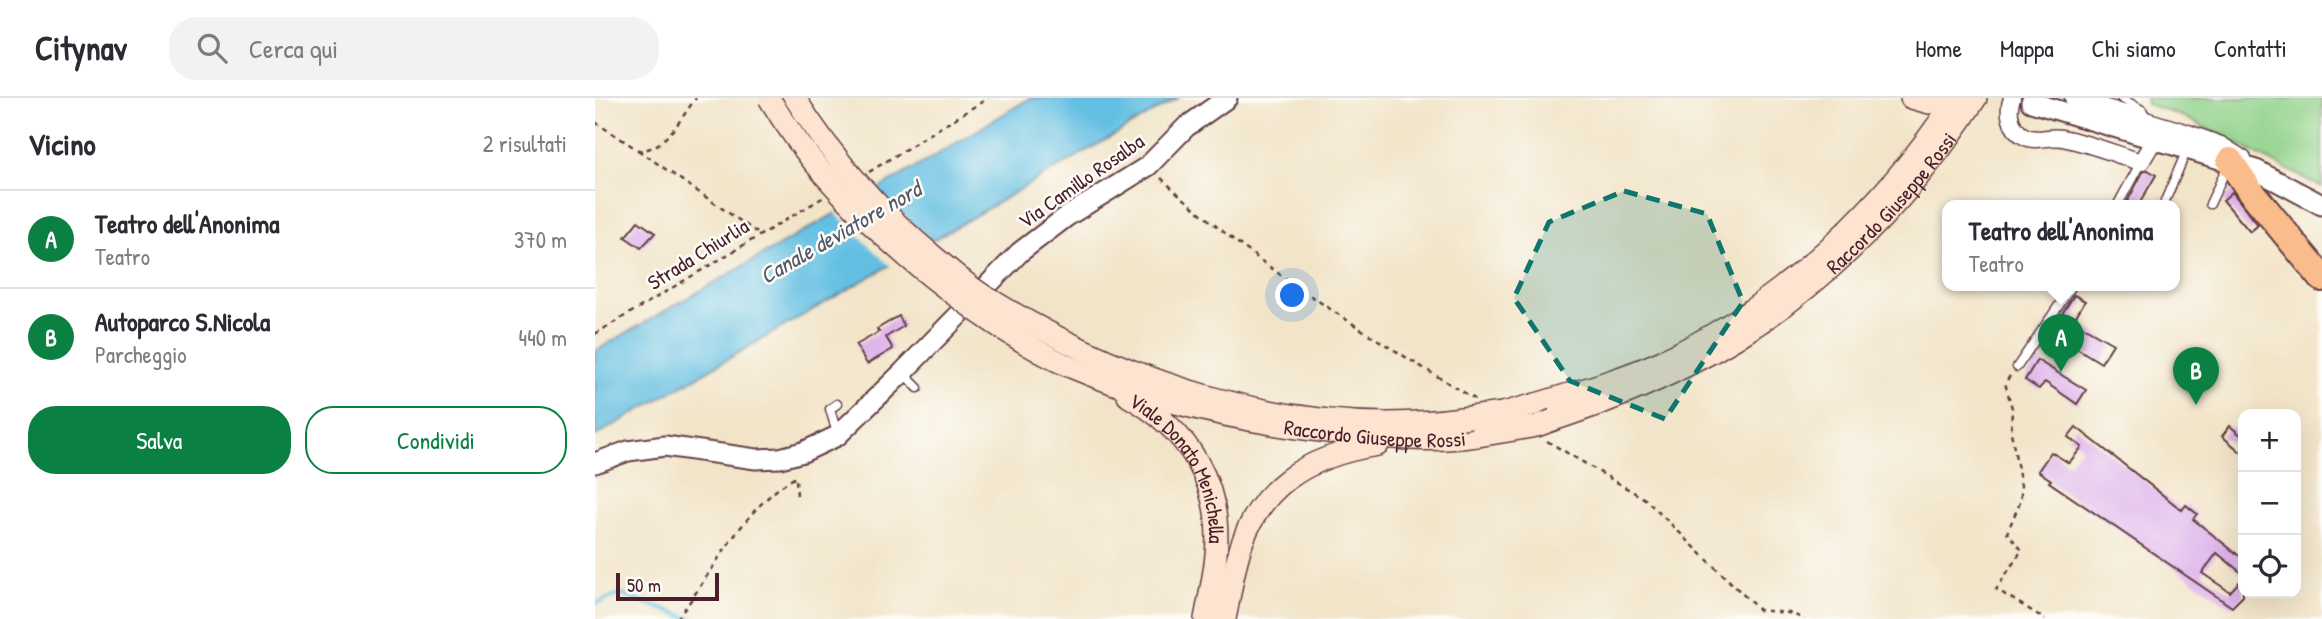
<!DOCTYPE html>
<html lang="it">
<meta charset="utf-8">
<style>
body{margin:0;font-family:"Patrick Hand",sans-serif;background:#f2f2f3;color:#2b2b33}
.controls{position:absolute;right:21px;bottom:21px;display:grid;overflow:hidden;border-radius:14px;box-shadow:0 7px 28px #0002}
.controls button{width:63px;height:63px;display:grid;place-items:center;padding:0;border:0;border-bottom:2px solid #e1e1e2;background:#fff;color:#2b2b33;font:35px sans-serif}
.scale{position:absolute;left:21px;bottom:18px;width:103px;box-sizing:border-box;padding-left:7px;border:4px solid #4a1f2b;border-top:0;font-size:19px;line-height:24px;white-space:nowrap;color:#4a1f2b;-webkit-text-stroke:5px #fdfcf7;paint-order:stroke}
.you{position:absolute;left:698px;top:198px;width:24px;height:24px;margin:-18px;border:5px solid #fff;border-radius:50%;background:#1a73e8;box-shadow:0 0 0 10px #1a73e833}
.badge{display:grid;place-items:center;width:46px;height:46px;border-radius:50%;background:#0b8043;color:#fff;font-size:23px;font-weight:700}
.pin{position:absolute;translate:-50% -58px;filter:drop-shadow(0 2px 4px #0008)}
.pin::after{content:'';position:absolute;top:37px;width:24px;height:21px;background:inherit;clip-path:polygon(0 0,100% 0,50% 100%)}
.popup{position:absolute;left:1347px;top:102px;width:238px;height:91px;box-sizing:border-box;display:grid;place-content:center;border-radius:14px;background:#fff;filter:drop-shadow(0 2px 5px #0005);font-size:23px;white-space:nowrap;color:#7c7c81}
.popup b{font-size:26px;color:#2b2b33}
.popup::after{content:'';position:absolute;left:50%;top:100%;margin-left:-14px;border:14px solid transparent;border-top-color:#fff}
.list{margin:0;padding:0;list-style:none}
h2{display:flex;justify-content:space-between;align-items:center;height:91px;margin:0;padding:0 28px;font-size:30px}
h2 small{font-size:23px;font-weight:400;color:#7c7c81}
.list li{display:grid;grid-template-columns:46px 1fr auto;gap:21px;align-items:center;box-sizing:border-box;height:98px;padding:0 28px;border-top:2px solid #e1e1e2}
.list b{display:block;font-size:26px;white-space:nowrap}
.list p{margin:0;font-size:23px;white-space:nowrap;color:#7c7c81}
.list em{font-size:23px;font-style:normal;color:#7c7c81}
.actions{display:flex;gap:14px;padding:21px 28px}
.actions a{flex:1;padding:16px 0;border:2px solid #0b8043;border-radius:28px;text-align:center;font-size:24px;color:#0b8043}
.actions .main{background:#0b8043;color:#fff}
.icon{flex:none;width:38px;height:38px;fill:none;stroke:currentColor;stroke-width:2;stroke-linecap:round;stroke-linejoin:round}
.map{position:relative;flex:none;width:1727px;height:521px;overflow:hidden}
header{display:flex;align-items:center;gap:42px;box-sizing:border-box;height:98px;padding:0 35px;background:#fff;border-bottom:2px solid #e1e1e2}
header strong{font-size:33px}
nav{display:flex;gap:38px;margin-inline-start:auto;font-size:24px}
.search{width:490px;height:63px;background:#f2f2f3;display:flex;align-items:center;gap:18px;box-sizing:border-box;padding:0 24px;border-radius:28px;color:#7c7c81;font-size:26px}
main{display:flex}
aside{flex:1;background:#fff}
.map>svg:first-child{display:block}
</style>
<header>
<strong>Citynav</strong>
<div class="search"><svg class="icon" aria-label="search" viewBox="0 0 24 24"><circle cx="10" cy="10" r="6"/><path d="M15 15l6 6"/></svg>Cerca qui</div>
<nav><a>Home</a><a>Mappa</a><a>Chi siamo</a><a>Contatti</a></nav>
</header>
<main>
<aside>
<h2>Vicino<small>2 risultati</small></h2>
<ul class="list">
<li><span class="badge">A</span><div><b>Teatro dell'Anonima</b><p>Teatro</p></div><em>370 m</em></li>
<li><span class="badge">B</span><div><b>Autoparco S.Nicola</b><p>Parcheggio</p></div><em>440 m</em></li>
</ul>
<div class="actions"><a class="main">Salva</a><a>Condividi</a></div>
</aside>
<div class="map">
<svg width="1727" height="521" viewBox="0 0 1727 521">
<rect width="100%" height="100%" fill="#fdfcf7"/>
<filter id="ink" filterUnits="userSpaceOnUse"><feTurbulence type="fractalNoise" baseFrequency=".0143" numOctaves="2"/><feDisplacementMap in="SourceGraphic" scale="14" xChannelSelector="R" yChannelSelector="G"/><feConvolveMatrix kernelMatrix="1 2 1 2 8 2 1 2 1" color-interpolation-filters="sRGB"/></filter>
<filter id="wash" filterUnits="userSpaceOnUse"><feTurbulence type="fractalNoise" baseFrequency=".00686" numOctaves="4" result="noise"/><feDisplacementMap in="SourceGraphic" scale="28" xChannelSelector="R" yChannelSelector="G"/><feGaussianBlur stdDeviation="1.57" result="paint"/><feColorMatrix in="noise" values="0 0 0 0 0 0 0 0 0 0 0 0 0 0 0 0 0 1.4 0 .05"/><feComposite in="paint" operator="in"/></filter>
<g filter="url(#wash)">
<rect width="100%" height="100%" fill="#f2e4c8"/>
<polygon fill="#90d28a" stroke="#6d785a" stroke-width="2" points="1551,0 1727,0 1727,89 1589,19 1552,6"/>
<polygon fill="#64bfe2" stroke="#576f86" stroke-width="2" points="435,0 583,0 0,338 0,253 335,61"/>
<polygon fill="#f2e4c8" points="279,89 339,146 297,170 238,113"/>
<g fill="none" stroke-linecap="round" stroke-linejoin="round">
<polyline stroke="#64bfe2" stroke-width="4.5" points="0,506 25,496 97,521"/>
</g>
<g id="blocks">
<g fill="#dcb0ea">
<polygon points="1553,72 1561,77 1543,108 1530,108 1548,74"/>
<polygon points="1637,94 1663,127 1655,134 1628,102"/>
<polygon points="43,123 60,135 46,150 30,139"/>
<polygon points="1479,197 1490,203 1478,223 1518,246 1506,265 1467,241 1469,238 1467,216"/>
<polygon points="304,218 309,228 291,239 298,251 272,266 261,247 284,234 282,231"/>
<polygon points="1442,262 1491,292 1482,306 1450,284 1444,291 1430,282"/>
<polygon points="1635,328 1648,339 1648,356 1627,338"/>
<polygon points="1481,329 1587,412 1591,407 1602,416 1598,421 1648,461 1648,476 1622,455 1607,475 1635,494 1648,480 1648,498 1637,509 1454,384 1456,382 1443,373 1456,354 1474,365 1487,349 1473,339"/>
</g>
</g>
</g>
<g filter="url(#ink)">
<use href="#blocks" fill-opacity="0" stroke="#633d43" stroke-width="2"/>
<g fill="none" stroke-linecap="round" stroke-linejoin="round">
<g stroke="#633d43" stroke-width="11">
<g id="service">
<polyline points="1526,0 1547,12 1552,20"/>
<polyline points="1570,103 1592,52"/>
<polyline points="1615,106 1633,67"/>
<polyline points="1522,108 1546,64"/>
<polyline points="1422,269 1477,188"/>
<polyline points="308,275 323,290"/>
<polyline points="242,335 235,311 242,306"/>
</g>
</g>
<g stroke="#633d43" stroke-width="19">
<g id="minor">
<path d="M 1417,0 C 1412,13 1415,31 1429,38 C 1441,45 1454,37 1467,40 C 1494,45 1520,56 1546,64 L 1559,42"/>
<polyline points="1478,0 1593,35 1626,47 1648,61"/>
</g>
</g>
<g stroke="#633d43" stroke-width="23">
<g id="tertiary">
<polyline points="1436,4 1661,72 1727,107"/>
<polyline points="0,365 33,353 70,348 161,361 185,360 208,354 242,338 308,274 425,154 471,119 553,68 591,29 632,0"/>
</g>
</g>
<g stroke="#633d43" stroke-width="24">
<g id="secondary">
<polyline points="1316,0 1334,5 1354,0"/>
<path d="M 398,203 C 535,287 705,342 867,320"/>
<path id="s1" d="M 384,215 C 411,234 440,253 471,267 C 559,305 655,326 750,336 C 794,340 839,345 883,338"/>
<path id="s2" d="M 533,298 C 594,332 628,387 621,457 C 619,479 614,500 610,521"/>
<path d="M 941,306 C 984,293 1026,281 1067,263 C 1187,207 1289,109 1361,0"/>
<path id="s3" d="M 958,322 C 1004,307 1048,290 1091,268 C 1210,209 1309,111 1381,0"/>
<path d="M 630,521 C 634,502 637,482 642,462 C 660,389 712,358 783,347"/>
</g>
</g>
<g stroke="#633d43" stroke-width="30">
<polyline id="trunk" points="1635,63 1654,91 1727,180"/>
</g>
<g stroke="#633d43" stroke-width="2.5" stroke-dasharray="5 5" stroke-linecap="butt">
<path d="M 0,24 L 43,52 C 69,54 87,18 101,0"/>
<polyline points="43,52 164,136"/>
<polyline points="274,74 393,0"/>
<path d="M 566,80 C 659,167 771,236 880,301"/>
<polyline points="0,236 229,99"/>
<polyline points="1415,278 1410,285 1417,310 1416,334 1426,388 1426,402 1412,435 1427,452 1401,491 1450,521"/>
<polyline points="952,343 1050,401 1164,512 1194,515 1210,521"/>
<path d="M 82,521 C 118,475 148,408 201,379 L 202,399"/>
</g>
<use href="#service" stroke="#fff" stroke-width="8"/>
<use href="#minor" stroke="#fff" stroke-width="16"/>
<use href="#tertiary" stroke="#fff" stroke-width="19"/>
<use href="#secondary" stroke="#fde4d0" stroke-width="21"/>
<use href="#trunk" stroke="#f9bc8a" stroke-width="26"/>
<g stroke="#633d43" stroke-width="24" stroke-linecap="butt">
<g id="secondary-bridge">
<path d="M 174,0 C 224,85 304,158 384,215"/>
<path d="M 200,0 C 238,61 286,115 342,161 C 360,176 377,192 398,203"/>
<polyline points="867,320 908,315 941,306"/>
<polyline points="883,338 942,328 958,322"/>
</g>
</g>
<use href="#secondary-bridge" stroke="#fde4d0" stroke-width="21"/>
</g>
</g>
<path fill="#0f766e" fill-opacity="0.2" stroke="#0f766e" stroke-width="5" stroke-dasharray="14 9" stroke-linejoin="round" d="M 1029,93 L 1112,116 L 1148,204 L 1070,321 L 975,283 L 919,200 L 954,124 Z"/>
<g text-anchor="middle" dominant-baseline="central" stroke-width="5" stroke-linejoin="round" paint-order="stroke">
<g font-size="21" fill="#4a1f2b" stroke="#fdfcf7">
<text transform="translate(486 83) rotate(-35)">Via Camillo Rosalba</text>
<text stroke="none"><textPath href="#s3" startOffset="408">Raccordo Giuseppe Rossi</textPath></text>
<text transform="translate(103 156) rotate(-32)">Strada Chiurlia</text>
<text stroke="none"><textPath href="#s1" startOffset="420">Raccordo Giuseppe Rossi</textPath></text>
<text stroke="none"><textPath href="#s2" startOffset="93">Viale Donato Menichella</textPath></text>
</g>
<g font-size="23" font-style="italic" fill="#53576b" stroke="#fdfcf7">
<text transform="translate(245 134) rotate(-30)">Canale deviatore nord</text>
</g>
</g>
</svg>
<div class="controls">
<button>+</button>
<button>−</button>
<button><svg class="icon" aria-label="locate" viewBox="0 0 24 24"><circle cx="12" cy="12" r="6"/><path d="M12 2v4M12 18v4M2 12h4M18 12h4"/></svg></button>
</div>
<div class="scale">50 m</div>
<div class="you"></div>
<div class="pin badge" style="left:1466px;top:274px">A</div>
<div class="popup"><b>Teatro dell'Anonima</b>Teatro</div>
<div class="pin badge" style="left:1601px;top:307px">B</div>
</div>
</main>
